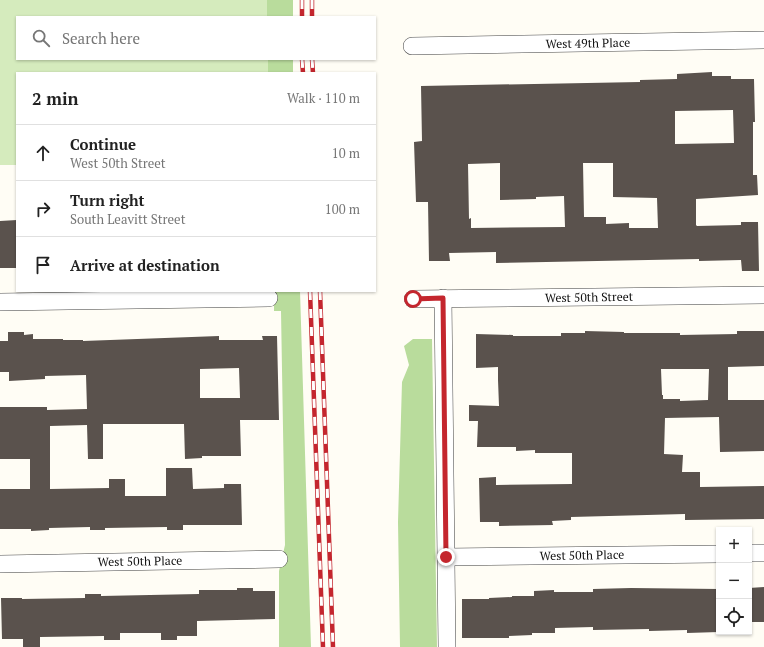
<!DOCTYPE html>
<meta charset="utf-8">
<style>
body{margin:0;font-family:"PT Serif",serif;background:#f2f2f2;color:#222}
.controls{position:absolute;right:12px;bottom:12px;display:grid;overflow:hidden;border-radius:0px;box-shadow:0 1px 3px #0004}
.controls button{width:36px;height:36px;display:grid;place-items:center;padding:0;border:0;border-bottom:1px solid #e0e0e0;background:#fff;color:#222;font:20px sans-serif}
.stop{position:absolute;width:12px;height:12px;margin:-9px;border:3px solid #c4262e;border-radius:50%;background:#fff}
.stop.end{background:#c4262e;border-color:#fff;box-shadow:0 1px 4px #0008}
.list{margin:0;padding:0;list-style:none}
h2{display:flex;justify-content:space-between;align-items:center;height:52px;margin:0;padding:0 16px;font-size:17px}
h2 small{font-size:13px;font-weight:400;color:#767676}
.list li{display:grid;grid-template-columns:26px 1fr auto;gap:12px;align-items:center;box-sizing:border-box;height:56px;padding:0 16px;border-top:1px solid #e0e0e0}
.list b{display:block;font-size:15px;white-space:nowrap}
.list p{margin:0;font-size:13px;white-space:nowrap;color:#767676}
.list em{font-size:13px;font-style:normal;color:#767676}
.icon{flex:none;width:22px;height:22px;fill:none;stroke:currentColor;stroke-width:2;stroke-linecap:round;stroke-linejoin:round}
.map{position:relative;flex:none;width:764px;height:647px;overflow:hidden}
.search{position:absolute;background:#fff;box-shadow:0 1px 3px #0004;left:16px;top:16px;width:360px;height:44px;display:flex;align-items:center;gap:10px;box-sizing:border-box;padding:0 14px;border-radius:0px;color:#767676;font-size:15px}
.panel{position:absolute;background:#fff;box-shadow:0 1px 3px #0004;left:16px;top:72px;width:360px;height:220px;border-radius:0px}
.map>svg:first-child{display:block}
</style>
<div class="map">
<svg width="764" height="647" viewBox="0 0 764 647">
<rect width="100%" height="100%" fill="#fffdf5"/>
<polygon fill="#d5ebbd" points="0,0 267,0 267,17 17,17 17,59 268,59 268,73 17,73 17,165 0,165"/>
<g fill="#b9dc9c">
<rect x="267" y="0" width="26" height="17"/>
<rect x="268" y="59" width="25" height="14"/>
<polygon points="274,291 300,291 311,647 279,647 279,571 285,545 281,311 274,311"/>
<polygon points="413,339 432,339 437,647 400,647 398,522 402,382 409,365 404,346"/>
</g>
<g fill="#5a524d" fill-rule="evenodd">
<path d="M 712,72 L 712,76 L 731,76 L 731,79 L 754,79 L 755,122 L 753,122 L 753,175 L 757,175 L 758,195 L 696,199 L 696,225 L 697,226 L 741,225 L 741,222 L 758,222 L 759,271 L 742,271 L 741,260 L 699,261 L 699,259 L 496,263 L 496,252 L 449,253 L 450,261 L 429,261 L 428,202 L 416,202 L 414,142 L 422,141 L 421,86 L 640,82 L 640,80 L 677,79 L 677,74 ZM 733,110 L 734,143 L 675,144 L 675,111 ZM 500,163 L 500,200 L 536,199 L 536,197 L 564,196 L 565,227 L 471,228 L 471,218 L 469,219 L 468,164 ZM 583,163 L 613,163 L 613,197 L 657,198 L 658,228 L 629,228 L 629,223 L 606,224 L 606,217 L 584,217 Z"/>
<polygon points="17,220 17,268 0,268 0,221"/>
<path d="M 585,331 L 624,332 L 624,333 L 680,333 L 680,335 L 737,334 L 737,331 L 764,331 L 764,366 L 728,367 L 728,400 L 764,400 L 764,451 L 720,452 L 719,417 L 665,418 L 664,454 L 683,455 L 682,472 L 700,472 L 700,487 L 764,486 L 764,519 L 685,520 L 685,514 L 571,517 L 571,520 L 552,521 L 553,525 L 499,526 L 499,522 L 480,522 L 479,478 L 496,477 L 496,485 L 572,484 L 572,453 L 535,453 L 535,450 L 516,451 L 516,447 L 477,447 L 478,421 L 469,421 L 469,405 L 499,406 L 498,380 L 498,367 L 476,368 L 476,334 L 513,335 L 513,336 L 561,336 L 561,333 L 585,333 ZM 661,369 L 709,369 L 708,400 L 680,401 L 680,399 L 663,399 L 663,395 L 662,395 Z"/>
<path d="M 8,332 L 24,332 L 24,335 L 33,334 L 33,339 L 63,339 L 63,340 L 83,340 L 83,341 L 219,336 L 219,340 L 263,340 L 262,336 L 277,336 L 279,420 L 240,420 L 241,456 L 202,456 L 202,458 L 185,459 L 184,424 L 103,424 L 103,459 L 88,459 L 87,425 L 50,426 L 50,489 L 109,488 L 109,479 L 125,479 L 125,496 L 166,496 L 166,468 L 192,468 L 193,489 L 224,488 L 224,484 L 241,484 L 242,525 L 183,525 L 183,530 L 167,530 L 167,527 L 105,528 L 105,530 L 90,530 L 90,527 L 49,528 L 49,530 L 31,531 L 31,529 L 0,529 L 0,489 L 30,489 L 30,459 L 0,459 L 0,407 L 47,407 L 47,410 L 87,409 L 86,375 L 45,376 L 45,379 L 9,381 L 9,372 L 0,372 L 0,341 L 8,341 ZM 239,368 L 240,398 L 200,398 L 200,369 Z"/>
<polygon points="764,587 764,622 749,622 749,588"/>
<polygon points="237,588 253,588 253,591 275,591 275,619 197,621 197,636 177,636 177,640 161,640 161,633 120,633 120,640 104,640 104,636 40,637 40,647 23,647 23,639 2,639 1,598 22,598 22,599 85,598 85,594 101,594 101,596 199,594 199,590 237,590"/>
<polygon points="631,588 719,589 719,632 687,633 687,630 649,631 649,629 593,630 593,627 555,628 555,633 532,633 532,635 509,636 509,638 462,638 462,599 489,599 489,598 512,597 512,596 534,596 534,591 554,590 554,592 593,592 593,589"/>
</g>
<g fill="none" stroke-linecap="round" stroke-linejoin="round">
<g stroke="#444" stroke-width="18">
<g id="minor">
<polyline points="412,46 764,40"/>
<polyline points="443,298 447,647"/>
<polyline points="413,299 764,295"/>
<polyline points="0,302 269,298"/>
<polyline points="749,553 764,553"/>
<polyline points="446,557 719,554"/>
<polyline points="0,564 279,559"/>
</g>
</g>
<use href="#minor" stroke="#fff" stroke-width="17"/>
<g stroke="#c4262e" stroke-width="4.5">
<g id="rail">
<polyline points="302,0 302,17"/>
<polyline points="312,0 312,17"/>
<polyline points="302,59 303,73"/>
<polyline points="312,59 313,73"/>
<polyline points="310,291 323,647"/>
<polyline points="320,291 333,647"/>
</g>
</g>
<use href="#rail" stroke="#fff" stroke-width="3" stroke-dasharray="9" stroke-linecap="butt"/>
</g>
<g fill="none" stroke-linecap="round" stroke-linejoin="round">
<polyline stroke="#c4262e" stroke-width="5" points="413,299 443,298 446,557"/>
</g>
<g text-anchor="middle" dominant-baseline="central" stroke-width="4" stroke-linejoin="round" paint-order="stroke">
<g font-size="12" fill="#111" stroke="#fff">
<text transform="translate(588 43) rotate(-1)">West 49th Place</text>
<text transform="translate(589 297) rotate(-1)">West 50th Street</text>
<text transform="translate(582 555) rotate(-1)">West 50th Place</text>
<text transform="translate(140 561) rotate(-1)">West 50th Place</text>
</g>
</g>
</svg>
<div class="controls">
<button>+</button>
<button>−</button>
<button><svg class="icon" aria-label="locate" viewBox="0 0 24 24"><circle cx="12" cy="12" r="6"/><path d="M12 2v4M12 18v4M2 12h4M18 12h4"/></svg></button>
</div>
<div class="stop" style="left:413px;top:299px"></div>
<div class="stop end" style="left:446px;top:557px"></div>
<div class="search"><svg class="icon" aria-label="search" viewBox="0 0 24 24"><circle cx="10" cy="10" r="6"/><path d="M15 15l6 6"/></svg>Search here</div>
<section class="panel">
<h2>2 min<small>Walk · 110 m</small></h2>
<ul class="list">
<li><svg class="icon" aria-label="ahead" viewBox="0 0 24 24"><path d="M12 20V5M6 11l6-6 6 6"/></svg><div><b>Continue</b><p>West 50th Street</p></div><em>10 m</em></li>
<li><svg class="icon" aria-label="right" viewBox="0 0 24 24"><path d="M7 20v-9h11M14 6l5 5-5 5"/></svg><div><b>Turn right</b><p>South Leavitt Street</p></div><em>100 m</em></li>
<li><svg class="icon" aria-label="arrive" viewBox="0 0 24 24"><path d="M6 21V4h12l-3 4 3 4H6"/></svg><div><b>Arrive at destination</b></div></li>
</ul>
</section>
</div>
